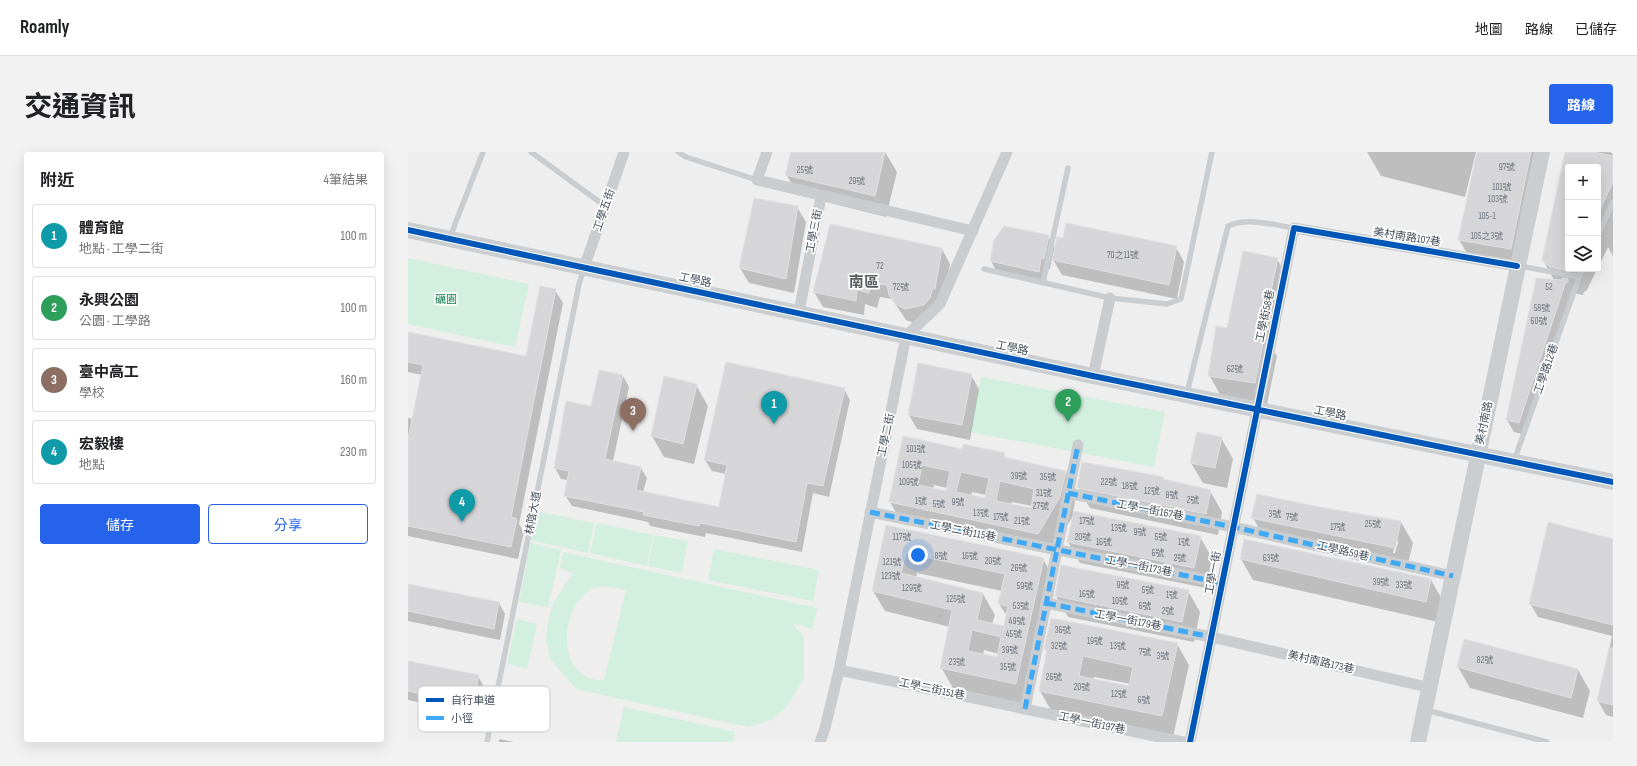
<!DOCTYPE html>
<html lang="zh-TW">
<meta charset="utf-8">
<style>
body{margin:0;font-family:"Sofia Sans Condensed","Noto Sans TC",sans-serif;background:#f2f2f2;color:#202124}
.controls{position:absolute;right:12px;top:12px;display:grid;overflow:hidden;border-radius:4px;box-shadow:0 4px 16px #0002}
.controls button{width:36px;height:36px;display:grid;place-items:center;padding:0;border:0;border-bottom:1px solid #e0e0e0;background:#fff;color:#202124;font:20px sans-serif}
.you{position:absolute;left:510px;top:403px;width:14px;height:14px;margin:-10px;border:3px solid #fff;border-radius:50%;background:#1a73e8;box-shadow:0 0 0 6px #1a73e833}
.badge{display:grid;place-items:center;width:26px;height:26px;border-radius:50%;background:#2563eb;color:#fff;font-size:13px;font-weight:700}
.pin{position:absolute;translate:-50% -33px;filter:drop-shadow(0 1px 2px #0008)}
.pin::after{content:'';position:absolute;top:21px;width:14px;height:12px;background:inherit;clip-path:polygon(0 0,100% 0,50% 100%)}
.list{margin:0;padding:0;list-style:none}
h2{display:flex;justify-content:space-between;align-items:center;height:52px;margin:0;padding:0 16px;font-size:17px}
h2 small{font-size:13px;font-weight:400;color:#757577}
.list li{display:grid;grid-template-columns:26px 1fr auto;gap:12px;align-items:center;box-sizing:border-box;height:64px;margin:0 8px 8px;padding:0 8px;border:1px solid #e0e0e0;border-radius:4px}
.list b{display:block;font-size:15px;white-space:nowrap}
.list p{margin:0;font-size:13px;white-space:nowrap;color:#757577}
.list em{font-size:13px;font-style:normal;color:#757577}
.actions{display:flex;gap:8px;padding:12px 16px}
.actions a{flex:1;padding:9px 0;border:1px solid #2563eb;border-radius:4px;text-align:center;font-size:14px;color:#2563eb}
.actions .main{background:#2563eb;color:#fff}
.icon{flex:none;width:22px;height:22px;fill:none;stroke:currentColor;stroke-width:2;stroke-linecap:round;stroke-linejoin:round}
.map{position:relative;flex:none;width:1205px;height:590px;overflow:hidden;border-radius:4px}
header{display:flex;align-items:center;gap:24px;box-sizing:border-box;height:56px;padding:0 20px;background:#fff;border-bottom:1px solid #e0e0e0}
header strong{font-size:19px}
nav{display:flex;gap:22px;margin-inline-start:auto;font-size:14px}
.intro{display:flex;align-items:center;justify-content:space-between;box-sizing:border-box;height:96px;padding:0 24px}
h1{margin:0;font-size:28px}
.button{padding:10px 18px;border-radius:4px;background:#2563eb;color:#fff;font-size:14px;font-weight:700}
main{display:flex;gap:24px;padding:0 24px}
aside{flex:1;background:#fff;border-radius:4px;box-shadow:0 4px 16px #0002}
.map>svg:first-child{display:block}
</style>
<header>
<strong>Roamly</strong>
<nav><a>地圖</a><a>路線</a><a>已儲存</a></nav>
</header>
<div class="intro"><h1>交通資訊</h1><a class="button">路線</a></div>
<main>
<aside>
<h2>附近<small>4筆結果</small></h2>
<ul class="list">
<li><span class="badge" style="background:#0f9aa8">1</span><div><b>體育館</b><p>地點 · 工學二街</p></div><em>100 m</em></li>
<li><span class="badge" style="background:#2e9e5b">2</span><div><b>永興公園</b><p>公園 · 工學路</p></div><em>100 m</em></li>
<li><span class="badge" style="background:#8d6e63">3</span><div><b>臺中高工</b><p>學校</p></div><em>160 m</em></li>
<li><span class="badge" style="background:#0f9aa8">4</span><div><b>宏毅樓</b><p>地點</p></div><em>230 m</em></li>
</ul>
<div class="actions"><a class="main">儲存</a><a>分享</a></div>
</aside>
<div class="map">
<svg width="1205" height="590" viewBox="0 0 1205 590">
<rect width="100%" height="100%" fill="#efeeee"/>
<g fill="#d2efdf" fill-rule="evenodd">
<polygon points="0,106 121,132 107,195 0,172"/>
<polygon points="573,225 757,260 746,315 562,280"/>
<polygon points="128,359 186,371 180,401 122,388"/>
<polygon points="189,371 245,383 239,414 182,401"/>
<polygon points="246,383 280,389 274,421 240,414"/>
<polygon points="122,391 153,398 140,455 111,450"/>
<polygon points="306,397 411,418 405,449 300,428"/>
<path d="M 155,400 L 409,456 L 405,477 L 384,471 L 396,485 L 396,526 L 378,556 L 363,568 L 340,575 L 168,537 L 142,507 L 138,488 L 140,469 L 145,451 L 165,421 L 152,416 ZM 201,435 L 218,438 L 196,528 C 192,528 186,528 181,526 C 150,511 154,463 176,443 C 179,441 182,436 186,436 C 190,434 196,435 201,435 Z"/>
<polygon points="109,467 129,472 119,517 99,512"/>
<polygon points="216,555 327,580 325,590 208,590"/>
</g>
<g fill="#0003" fill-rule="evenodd">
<polygon points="384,0 477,0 489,20 478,65 390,43 378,22"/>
<polygon points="959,0 1068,0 1057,45 973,24"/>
<polygon points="1070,0 1138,0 1114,116 1063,108 1051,88"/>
<polygon points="1158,0 1205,0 1205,104 1200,95 1190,116 1190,15 1160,15 1160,117 1189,117 1179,138 1176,140 1175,143 1165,141 1118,283 1106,280 1099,268 1146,128 1135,108"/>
<polygon points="389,55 398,70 386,141 341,131 332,116"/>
<polygon points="640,84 648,97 768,95 776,110 769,147 654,123 644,106 642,117 639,117 637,130 589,120 583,109"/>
<polygon points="534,97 542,112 535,151 524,167 506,171 498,168 484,147 472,145 469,156 457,152 456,163 415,155 406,140"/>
<polygon points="869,107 881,128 866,200 869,204 859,252 813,244 801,223 820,177"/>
<polygon points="147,138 155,151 111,372 116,380 110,407 0,384 0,266 5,267 14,223 0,220 0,181 119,205"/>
<polygon points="563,223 571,237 562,288 509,277 501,263"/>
<polygon points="215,224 221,235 205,309 232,315 239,326 235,340 311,356 318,322 304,319 297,308 436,237 442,248 421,345 405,341 394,400 298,381 297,385 242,374 240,370 164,354 157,343 160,328 153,327 147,316 184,255"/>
<polygon points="257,226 288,233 300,254 286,312 256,305 244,284"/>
<path d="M 496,286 L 555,298 L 596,302 L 599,307 L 657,319 L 669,340 L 665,360 L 792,385 L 804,406 L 798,436 L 672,411 L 660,390 L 665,364 L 642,402 L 494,371 L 482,350 ZM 526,333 L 539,336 L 538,340 L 525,337 ZM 564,340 L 578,343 L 577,347 L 563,345 ZM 604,350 L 624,354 L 623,357 L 603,353 Z"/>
<polygon points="813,286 825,307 819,336 795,331 783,311"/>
<polygon points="755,326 757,329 802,339 814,360 810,383 682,356 670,335"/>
<path d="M 845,366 L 993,370 L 1005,391 L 999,416 L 857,387 ZM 988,385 L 990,390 L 987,401 L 985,401 Z"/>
<path d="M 479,374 L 635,407 L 647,428 L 620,553 L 545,536 L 533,515 L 542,475 L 477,459 L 465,439 ZM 509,421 L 594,439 L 591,452 L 599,464 L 596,475 L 584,472 L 587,463 L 575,442 L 508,426 ZM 576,498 L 591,502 L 590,506 L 575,503 Z"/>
<polygon points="1205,388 1205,565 1198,563 1190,549 1204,484 1130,465 1122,451"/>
<polygon points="837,389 1023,428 1035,449 1030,470 845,428 833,407"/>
<polygon points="0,433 91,451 97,462 92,488 0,469"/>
<polygon points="780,439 792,460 786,490 660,465 648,444"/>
<polygon points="1057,488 1170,518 1182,539 1175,566 1062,536 1050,515"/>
<path d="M 769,492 L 781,513 L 765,585 L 644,560 L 632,539 L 640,501 L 637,497 ZM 686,525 L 723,532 L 722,535 L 686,528 Z"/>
<polygon points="0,510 70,524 76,535 71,563 0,548"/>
<polygon points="91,587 106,590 91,590"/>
</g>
<g fill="#d6d6d8" stroke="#e0e0e1" fill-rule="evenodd">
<polygon points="383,0 477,0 467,44 377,23"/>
<polygon points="1069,0 1123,0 1103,97 1050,88"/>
<polygon points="1157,0 1185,0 1205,4 1205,30 1190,62 1190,15 1160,15 1160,119 1142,115 1134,108"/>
<polygon points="346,46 390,54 378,127 331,116"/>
<polygon points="658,71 769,94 761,133 644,108 649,85 655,86"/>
<polygon points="422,72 534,96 527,137 524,137 522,146 516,153 497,157 489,153 481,143 479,133 463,131 461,141 449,138 448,149 405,140"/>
<polygon points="596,74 641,83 636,107 633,106 631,120 582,109 586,88"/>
<polygon points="835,99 870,106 854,182 857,182 847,231 800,224 808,174 819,176"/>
<polygon points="1128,126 1156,128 1154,126 1160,127 1160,131 1158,129 1111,271 1098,268"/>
<polygon points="132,134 148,137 103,365 109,367 103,395 0,374 0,287 15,213 0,210 0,180 118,204"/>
<polygon points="318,210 437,236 415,334 399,331 388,390 292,371 291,374 235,363 236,360 156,344 161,319 146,316 158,249 183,254 191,218 215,223 197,307 233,315 228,338 311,355 319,313 296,308"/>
<polygon points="510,211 564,222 554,273 500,263"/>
<polygon points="256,224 289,232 275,292 243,284"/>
<polygon points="789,280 814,285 807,316 782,311"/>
<path d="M 495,284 L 554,297 L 555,292 L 597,301 L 596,305 L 658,319 L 652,345 L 630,382 L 481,350 ZM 514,313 L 542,319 L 538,339 L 510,333 ZM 553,320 L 581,326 L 577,346 L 548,340 ZM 592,329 L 626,337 L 623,356 L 588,349 Z"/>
<polygon points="674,310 756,325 755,327 803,338 798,362 669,336"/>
<polygon points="849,342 906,354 993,369 987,396 843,366"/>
<polygon points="666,359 793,384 786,416 659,390"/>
<polygon points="1140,370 1205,387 1205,473 1121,452"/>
<path d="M 478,373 L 636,406 L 608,532 L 532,516 L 544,458 L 464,439 ZM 498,401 L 597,422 L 590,452 L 600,454 L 596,474 L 569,468 L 575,441 L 493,421 ZM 564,478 L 593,485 L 589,505 L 560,499 Z"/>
<polygon points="836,387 1023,427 1018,450 832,407"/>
<polygon points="653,413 781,438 774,470 647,444"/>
<polygon points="0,432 91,450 86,477 0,459"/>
<path d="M 643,466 L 770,491 L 754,564 L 631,539 L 639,498 L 636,497 ZM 675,504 L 725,515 L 721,534 L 671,524 Z"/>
<polygon points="1056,487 1170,517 1163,546 1049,515"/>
<polygon points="1201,496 1205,496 1205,553 1189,549"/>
<polygon points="0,509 71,523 65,552 0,539"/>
</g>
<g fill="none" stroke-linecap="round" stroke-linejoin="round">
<g stroke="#cacdcf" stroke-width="5.5">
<polyline points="123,0 197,54"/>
<polyline points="270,0 278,5 349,28"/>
<polyline points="1190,83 1205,50"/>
<polyline points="42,85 75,0"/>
<polyline points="1112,114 1171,125"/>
<polyline points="576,117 702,146 759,152 773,147 804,0"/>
<polyline points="635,131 660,16"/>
<path d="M 779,241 L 820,74 C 841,65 865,73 886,76"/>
<polyline points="1106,309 1174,117"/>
<polyline points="1018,558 1139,590"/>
<polyline points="79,590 171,132 176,116"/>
</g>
<g stroke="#cacdcf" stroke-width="11">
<polyline points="359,0 349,28 565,79"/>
<polyline points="176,116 216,0"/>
<polyline points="391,160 413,45"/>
<polyline points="685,224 702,146"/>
<polyline points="660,341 825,375 1045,424"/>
<polyline points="462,360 814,431"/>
<polyline points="638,451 803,485 1023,536"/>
<polyline points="431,518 775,590"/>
<polyline points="617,557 670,293"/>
<polyline points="412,590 417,576 431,518 498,184 532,152 599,0"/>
<polyline points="782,590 886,76 1109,114"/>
</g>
<g stroke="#cbced1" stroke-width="16">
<polyline points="0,78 685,224 1205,330"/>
<polyline points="1010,590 1134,0"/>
</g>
<g stroke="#3fa9f5" stroke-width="5" stroke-dasharray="10 5" stroke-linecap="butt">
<polyline points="660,341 825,375 1045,424"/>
<polyline points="462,360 814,431"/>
<polyline points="638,451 803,485"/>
<polyline points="617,557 670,293"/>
</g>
<g stroke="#fff" stroke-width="8">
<g id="cycleway">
<polyline points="0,78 685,224 1205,330"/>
<polyline points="782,590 886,76 1109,114"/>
</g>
</g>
<use href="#cycleway" stroke="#0057b8" stroke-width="6"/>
</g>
<g text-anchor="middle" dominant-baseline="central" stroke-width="3.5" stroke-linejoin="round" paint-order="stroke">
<g font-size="9" fill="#6b727c">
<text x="1099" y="15">97號</text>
<text x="397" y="18">25號</text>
<text x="449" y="29">29號</text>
<text x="1094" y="35">101號</text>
<text x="1090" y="47">103號</text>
<text x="1079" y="64">105-1</text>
<text x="1079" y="84">105之3號</text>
<text x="715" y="103">70之11號</text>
<text x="472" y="114">72</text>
<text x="493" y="135">72號</text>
<text x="1141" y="135">52</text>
<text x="1134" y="156">58號</text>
<text x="1131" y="169">60號</text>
<text x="827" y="217">62號</text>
<text x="508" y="297">101號</text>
<text x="504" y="313">105號</text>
<text x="611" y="324">39號</text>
<text x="640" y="325">35號</text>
<text x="501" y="330">109號</text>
<text x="701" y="330">22號</text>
<text x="722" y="334">18號</text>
<text x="744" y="339">12號</text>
<text x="636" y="341">31號</text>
<text x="764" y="343">8號</text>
<text x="785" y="348">2號</text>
<text x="513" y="349">1號</text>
<text x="550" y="350">9號</text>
<text x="531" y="352">5號</text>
<text x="633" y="354">27號</text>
<text x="573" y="361">13號</text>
<text x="867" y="362">3號</text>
<text x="593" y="365">17號</text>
<text x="884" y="365">7號</text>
<text x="614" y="369">21號</text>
<text x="679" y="369">17號</text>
<text x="965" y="372">25號</text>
<text x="930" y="375">17號</text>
<text x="711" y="376">13號</text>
<text x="732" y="380">9號</text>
<text x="494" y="385">117號</text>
<text x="675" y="385">20號</text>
<text x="753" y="385">5號</text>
<text x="696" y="390">16號</text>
<text x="776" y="390">1號</text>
<text x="750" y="401">6號</text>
<text x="533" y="404">8號</text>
<text x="562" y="404">16號</text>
<text x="772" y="406">2號</text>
<text x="863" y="406">63號</text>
<text x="585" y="409">20號</text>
<text x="484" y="410">121號</text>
<text x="611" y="416">26號</text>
<text x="483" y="424">123號</text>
<text x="973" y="430">39號</text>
<text x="715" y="433">9號</text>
<text x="996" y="433">33號</text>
<text x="617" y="434">59號</text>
<text x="504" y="436">129號</text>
<text x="740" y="438">5號</text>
<text x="679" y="442">16號</text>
<text x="764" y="443">1號</text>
<text x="548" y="447">125號</text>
<text x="712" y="449">10號</text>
<text x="613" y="454">53號</text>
<text x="737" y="454">6號</text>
<text x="760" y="459">2號</text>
<text x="609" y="469">49號</text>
<text x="655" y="478">36號</text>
<text x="606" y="482">45號</text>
<text x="687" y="489">19號</text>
<text x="651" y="494">32號</text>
<text x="710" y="494">13號</text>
<text x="602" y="498">39號</text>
<text x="737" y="500">7號</text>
<text x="755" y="504">3號</text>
<text x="1077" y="508">82號</text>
<text x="549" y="510">23號</text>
<text x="600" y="515">35號</text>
<text x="646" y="525">26號</text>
<text x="674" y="535">20號</text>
<text x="711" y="542">12號</text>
<text x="736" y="548">6號</text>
</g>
<g font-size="11" fill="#454f5b" stroke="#fff">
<text transform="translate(196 58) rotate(-71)">工學五街</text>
<text transform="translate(406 79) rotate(-79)">工學三街</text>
<text transform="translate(999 85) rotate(9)">美村南路107巷</text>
<text transform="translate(287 128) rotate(12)">工學路</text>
<text transform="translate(857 164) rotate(-78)">工學街58巷</text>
<text transform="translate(604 196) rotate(12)">工學路</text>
<text transform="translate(1138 217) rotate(-71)">工學路12巷</text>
<text transform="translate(922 261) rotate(12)">工學路</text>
<text transform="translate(1076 271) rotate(-78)">美村南路</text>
<text transform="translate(478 283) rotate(-78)">工學二街</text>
<text transform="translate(742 358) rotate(11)">工學一街167巷</text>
<text transform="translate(125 361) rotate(-79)">林陰大道</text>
<text transform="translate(555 379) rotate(11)">工學二街115巷</text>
<text transform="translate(935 399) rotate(13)">工學路59巷</text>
<text transform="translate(731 414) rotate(11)">工學一街173巷</text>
<text transform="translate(805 421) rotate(-79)">工學一街</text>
<text transform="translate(720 468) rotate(11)">工學一街179巷</text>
<text transform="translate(913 510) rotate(13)">美村南路173巷</text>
<text transform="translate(524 537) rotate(12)">工學二街151巷</text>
<text transform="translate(684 571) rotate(12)">工學一街197巷</text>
</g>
<g font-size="11" fill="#157d50" stroke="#fff">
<text x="38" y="147">礪園</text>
</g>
<g font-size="15" font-weight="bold" fill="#5a5d62" stroke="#fff">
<text x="456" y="130">南區</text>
</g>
</g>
<rect x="10" y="534" width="132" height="46" rx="6" fill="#fff" stroke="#c7cace" stroke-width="1"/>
<rect x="18" y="546" width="18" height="4" fill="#0057b8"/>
<rect x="18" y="564" width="18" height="4" fill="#3fa9f5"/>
<g font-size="11" fill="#454f5b">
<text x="43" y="552">自行車道</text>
<text x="43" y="570">小徑</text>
</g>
</svg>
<div class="controls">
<button>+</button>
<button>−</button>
<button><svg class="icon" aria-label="layers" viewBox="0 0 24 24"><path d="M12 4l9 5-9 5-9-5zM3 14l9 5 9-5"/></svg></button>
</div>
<div class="you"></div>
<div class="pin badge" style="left:366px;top:272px;background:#0f9aa8">1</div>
<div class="pin badge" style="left:660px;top:270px;background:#2e9e5b">2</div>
<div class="pin badge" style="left:225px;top:279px;background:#8d6e63">3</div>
<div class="pin badge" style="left:54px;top:370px;background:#0f9aa8">4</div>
</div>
</main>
